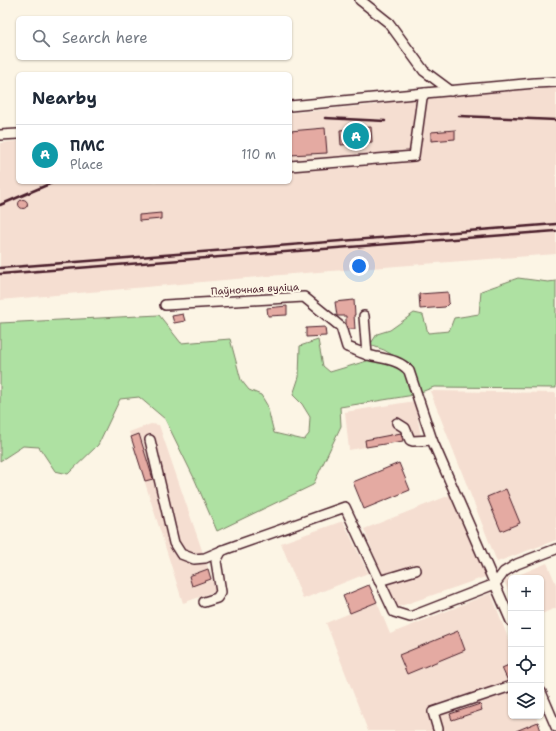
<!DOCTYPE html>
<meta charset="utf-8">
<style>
body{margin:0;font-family:"Shantell Sans",sans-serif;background:#f2f2f3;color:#1f2937}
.controls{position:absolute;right:12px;bottom:12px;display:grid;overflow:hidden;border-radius:6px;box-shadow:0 1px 3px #0004}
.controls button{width:36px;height:36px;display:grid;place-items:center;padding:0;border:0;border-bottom:1px solid #e0e1e3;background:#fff;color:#1f2937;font:20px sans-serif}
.you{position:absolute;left:359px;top:266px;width:14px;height:14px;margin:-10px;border:3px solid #fff;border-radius:50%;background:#1a73e8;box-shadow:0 0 0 6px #1a73e833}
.badge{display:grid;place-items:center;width:26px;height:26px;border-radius:50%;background:#b45309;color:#fff;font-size:13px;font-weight:700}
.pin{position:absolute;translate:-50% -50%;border:2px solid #fff;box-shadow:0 1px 4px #0006}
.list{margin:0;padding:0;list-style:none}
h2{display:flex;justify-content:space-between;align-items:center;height:52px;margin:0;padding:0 16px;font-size:17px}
h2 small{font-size:13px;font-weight:400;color:#747a83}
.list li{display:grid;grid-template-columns:26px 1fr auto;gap:12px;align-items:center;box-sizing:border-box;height:60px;padding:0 16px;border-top:1px solid #e0e1e3}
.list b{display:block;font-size:15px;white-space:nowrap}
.list p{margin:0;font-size:13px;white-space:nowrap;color:#747a83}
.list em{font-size:13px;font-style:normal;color:#747a83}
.icon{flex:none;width:22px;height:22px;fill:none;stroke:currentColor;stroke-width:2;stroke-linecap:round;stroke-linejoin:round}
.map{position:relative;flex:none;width:556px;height:731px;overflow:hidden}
.search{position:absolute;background:#fff;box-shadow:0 1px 3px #0004;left:16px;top:16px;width:276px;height:44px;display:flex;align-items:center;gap:10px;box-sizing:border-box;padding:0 14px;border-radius:6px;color:#747a83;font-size:15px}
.panel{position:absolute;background:#fff;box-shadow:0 1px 3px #0004;left:16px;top:72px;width:276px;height:112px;border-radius:6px}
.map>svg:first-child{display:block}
</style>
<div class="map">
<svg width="556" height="731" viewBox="0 0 556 731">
<rect width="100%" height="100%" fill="#fcf5e5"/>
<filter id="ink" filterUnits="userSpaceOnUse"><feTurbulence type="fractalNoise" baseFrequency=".025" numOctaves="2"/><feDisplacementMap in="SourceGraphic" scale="8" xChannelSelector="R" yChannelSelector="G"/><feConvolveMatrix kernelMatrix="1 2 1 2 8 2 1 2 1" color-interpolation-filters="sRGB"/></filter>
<g filter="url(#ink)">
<g fill="#f5ded1">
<polygon points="556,87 556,254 292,274 0,300 0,143 18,141 18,182 290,182 290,113 373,105 391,102 422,98 502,91"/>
<polygon points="430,391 556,393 556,540 497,562"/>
<polygon points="415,401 421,437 349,450 345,412"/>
<polygon points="151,424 159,425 216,591 183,603 129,432"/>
<polygon points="458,492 488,576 395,608 364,529"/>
<polygon points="343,521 368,573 303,599 281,543"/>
<polygon points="547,563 556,584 556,608 541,614 541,578 511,578 511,597 504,581"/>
<polygon points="491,593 511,646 511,716 536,716 541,731 368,731 326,623 377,602 390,634"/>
</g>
<g fill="#aee1a2" stroke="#7c8066">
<polygon points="518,278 548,282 556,281 556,388 434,387 421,392 411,366 384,350 370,345 377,334 390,330 414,313 423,315 428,333 449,331 454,318 479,314 481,291"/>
<polygon points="159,315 181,343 230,339 241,380 249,390 261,395 267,405 274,433 304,440 309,434 310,417 302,404 293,395 299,377 300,346 318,340 323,366 330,372 370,360 394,364 403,368 414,395 340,407 341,426 313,485 217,531 195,480 165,419 139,397 120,399 98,445 68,474 55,471 39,447 23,446 0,461 0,323"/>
</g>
<g fill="#e4aaa2" stroke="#4a1f2b">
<polygon points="371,127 372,142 341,145 340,130"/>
<polygon points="325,128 327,153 290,155 290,131"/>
<polygon points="455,130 455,139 431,141 431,132"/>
<circle cx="23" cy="204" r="4.5"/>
<polygon points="161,213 161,219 139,221 139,215"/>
<polygon points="448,292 449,303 445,307 420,309 419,294"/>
<polygon points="354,300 355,315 354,315 355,329 348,329 346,324 346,316 337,316 335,302"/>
<polygon points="287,306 287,315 268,316 267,308"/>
<polygon points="183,314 185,321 174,323 172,316"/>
<polygon points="325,327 326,336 306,337 306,328"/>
<polygon points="401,433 403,441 366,447 365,440"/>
<polygon points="139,434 153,479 145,481 131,437"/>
<polygon points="399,463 410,490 364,509 353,482"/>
<polygon points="506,489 520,523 501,531 487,497"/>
<polygon points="208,569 211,579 192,586 189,576"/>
<polygon points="369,585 377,602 350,613 343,596"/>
<polygon points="458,631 465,650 407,674 399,655"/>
<polygon points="511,664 511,680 508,681 502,668"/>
<polygon points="480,704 482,710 452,720 450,714"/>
<polygon points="538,722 541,731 516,731"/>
</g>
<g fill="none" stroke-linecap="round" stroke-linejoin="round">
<g stroke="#4a1f2b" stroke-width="12">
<g id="minor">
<polyline points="360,0 389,23 424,71 451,91"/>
<polyline points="290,106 425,93 535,83 556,82"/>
<polyline points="0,135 18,134"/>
<polyline points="290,166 414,156 422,98 425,93"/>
<path d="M 165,305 L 304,297 L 341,327 L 347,347 C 354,349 361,353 368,355 C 383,359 399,359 409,371 L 432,440 L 511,621"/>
<polyline points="364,316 367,355"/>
<polyline points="397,423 405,428 410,440 413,441 432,440"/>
<polyline points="150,440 174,543 181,554 194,559 205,558 226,549 345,507 394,612 410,617 495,584 504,572 517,564 556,549"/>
<polyline points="379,581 416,570"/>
<polyline points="204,602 217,598 221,592 216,561 222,550"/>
<polyline points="541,692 556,727"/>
<polyline points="438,729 433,712 511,686"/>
</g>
</g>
<use href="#minor" stroke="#fcf5e5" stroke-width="9"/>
<g stroke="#4a1f2b" stroke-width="2.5">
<polyline points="459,116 556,120"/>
<polyline points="325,118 385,121"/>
<polyline points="0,205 54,182"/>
<polyline points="0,268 556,224"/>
<polyline points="0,274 556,231"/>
</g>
</g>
</g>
<g text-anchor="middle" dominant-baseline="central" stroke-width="4" stroke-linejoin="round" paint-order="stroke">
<g font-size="10" fill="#4a1f2b" stroke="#fcf5e5">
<text transform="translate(255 289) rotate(-3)">Паўночная вуліца</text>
</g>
</g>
</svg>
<div class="controls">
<button>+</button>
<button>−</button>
<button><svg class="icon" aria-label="locate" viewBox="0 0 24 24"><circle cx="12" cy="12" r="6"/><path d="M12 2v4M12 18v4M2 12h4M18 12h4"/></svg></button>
<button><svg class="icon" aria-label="layers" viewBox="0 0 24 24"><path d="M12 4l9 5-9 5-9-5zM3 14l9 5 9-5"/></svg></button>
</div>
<div class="you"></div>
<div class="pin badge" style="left:356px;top:136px;background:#0f9aa8">A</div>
<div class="search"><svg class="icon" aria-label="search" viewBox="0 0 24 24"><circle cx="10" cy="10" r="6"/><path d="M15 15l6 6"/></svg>Search here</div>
<section class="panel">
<h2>Nearby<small></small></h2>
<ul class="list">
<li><span class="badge" style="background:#0f9aa8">A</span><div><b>ПМС</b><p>Place</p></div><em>110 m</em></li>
</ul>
</section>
</div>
